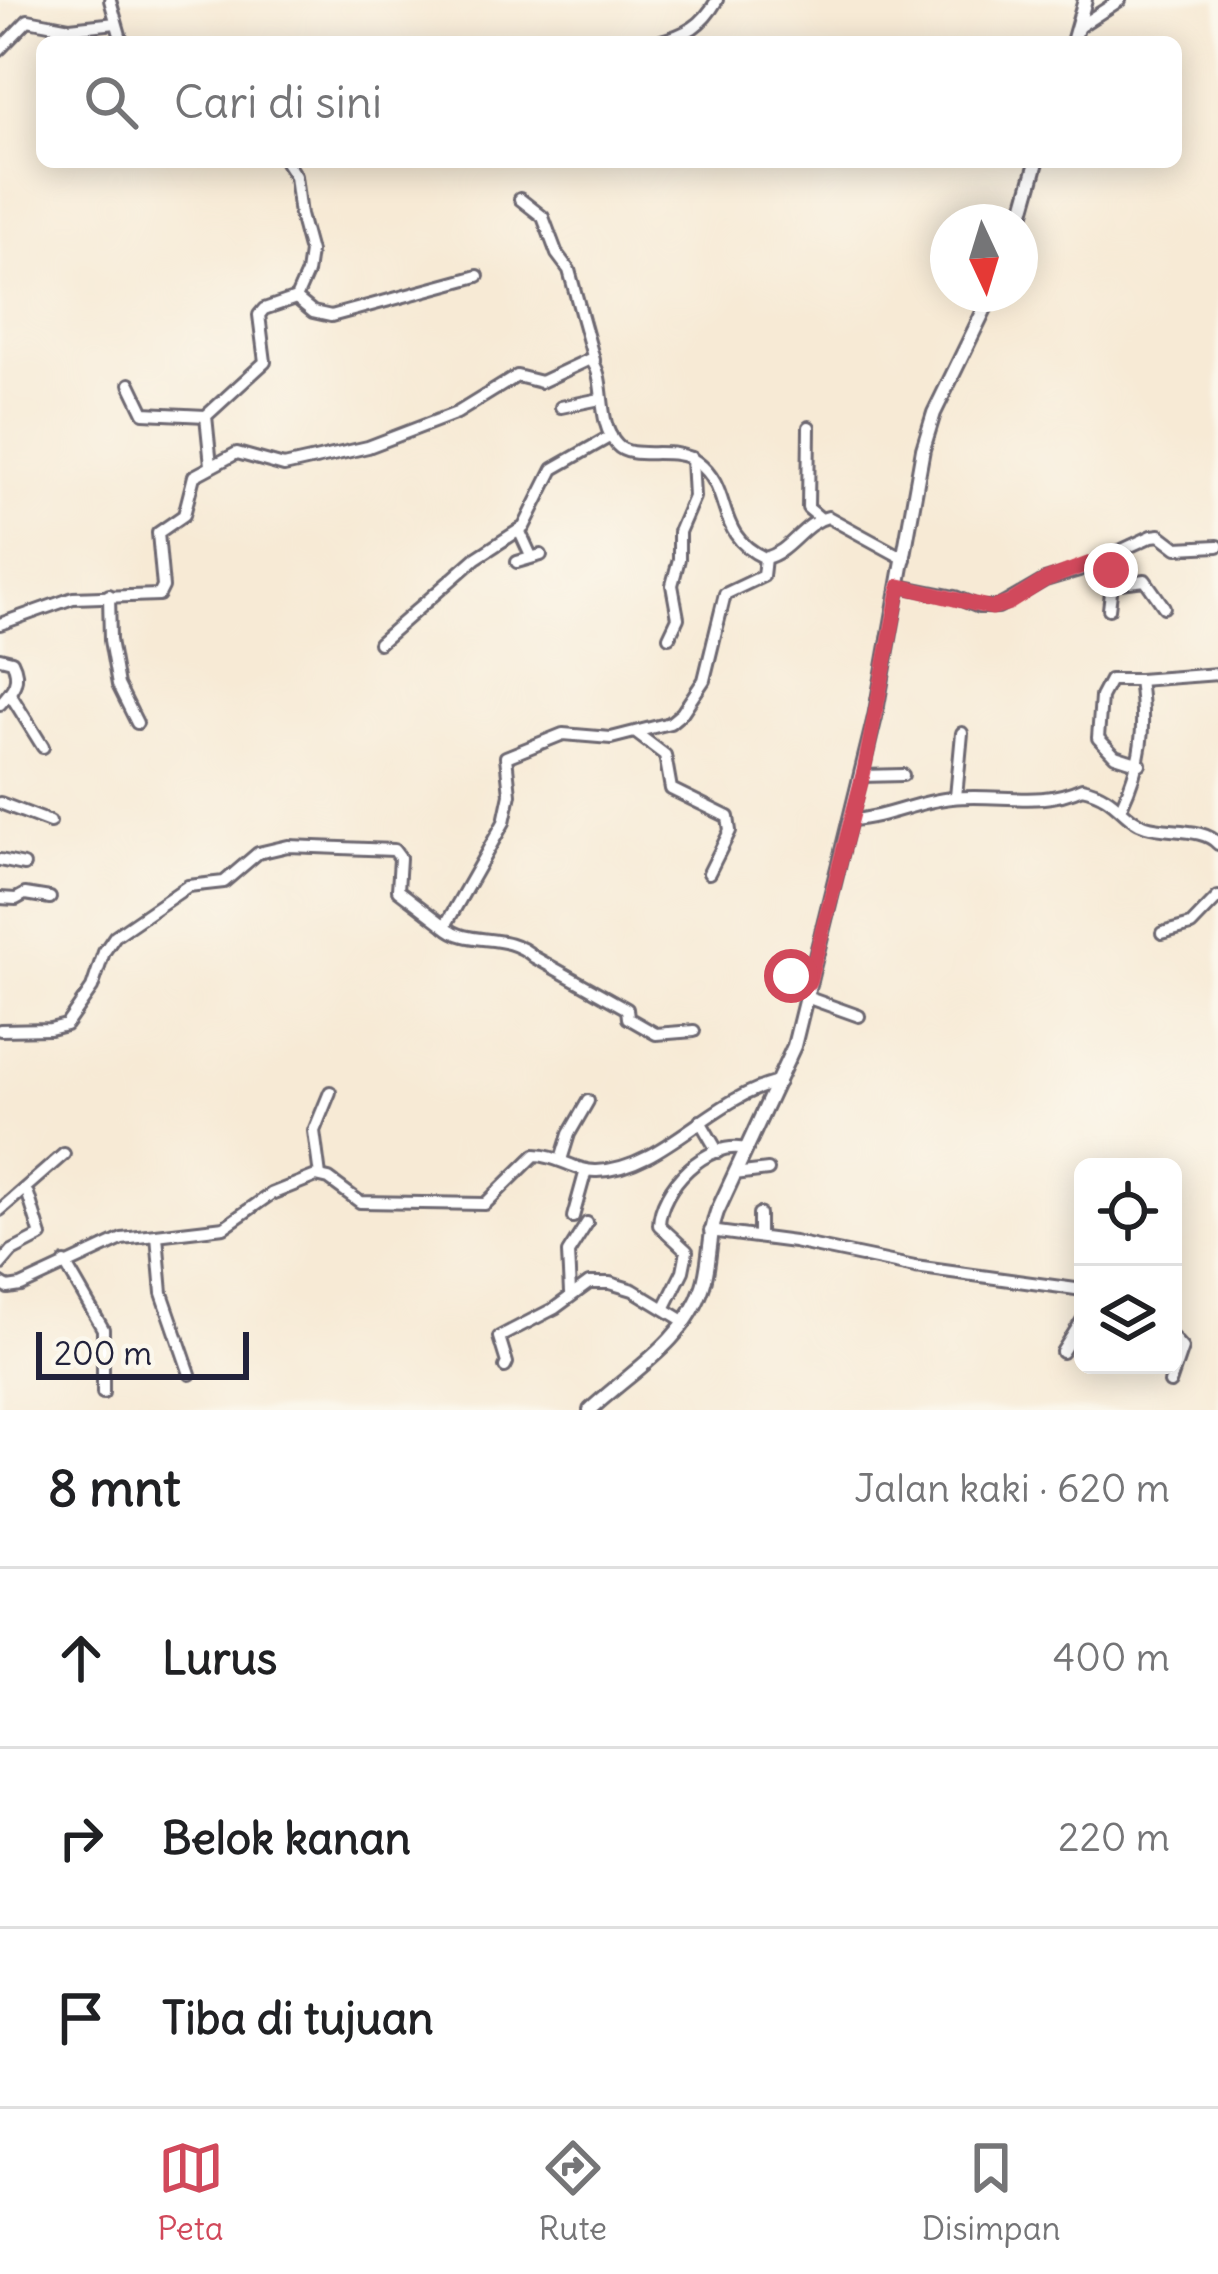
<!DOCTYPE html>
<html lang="id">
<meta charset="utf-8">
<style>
body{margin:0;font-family:Delius,sans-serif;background:#f2f2f2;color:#202124}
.controls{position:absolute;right:36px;bottom:36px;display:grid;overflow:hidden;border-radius:18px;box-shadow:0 6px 30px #0003}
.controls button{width:108px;height:108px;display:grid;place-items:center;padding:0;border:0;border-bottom:3px solid #e0e0e0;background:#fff;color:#202124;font:60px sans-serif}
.compass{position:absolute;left:930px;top:204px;width:108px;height:108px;border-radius:50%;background:#fff;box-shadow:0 6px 30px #0003;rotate:176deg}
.scale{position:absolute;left:36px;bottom:30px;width:213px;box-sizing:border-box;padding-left:12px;border:6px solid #22223b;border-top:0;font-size:33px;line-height:42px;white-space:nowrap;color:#22223b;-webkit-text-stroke:9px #fbf7ec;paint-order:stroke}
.stop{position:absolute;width:36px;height:36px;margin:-27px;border:9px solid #d1495b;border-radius:50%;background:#fff}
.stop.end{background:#d1495b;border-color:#fff;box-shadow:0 3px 12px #0008}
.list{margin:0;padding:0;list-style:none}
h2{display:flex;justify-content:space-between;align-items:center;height:156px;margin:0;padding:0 48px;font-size:51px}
h2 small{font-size:39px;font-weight:400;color:#757577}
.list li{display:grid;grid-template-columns:78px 1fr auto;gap:36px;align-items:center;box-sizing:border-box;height:180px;padding:0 48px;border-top:3px solid #e0e0e0}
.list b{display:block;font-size:45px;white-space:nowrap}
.list em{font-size:39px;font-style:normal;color:#757577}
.icon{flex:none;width:66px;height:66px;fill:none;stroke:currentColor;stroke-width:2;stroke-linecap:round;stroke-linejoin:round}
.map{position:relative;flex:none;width:1218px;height:1410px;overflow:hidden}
.search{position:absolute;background:#fff;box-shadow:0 6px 30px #0003;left:36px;right:36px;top:36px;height:132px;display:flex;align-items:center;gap:30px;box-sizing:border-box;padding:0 42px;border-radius:18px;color:#757577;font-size:45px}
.sheet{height:696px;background:#fff}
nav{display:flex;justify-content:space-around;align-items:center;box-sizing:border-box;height:168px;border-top:3px solid #e0e0e0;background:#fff;font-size:33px;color:#757577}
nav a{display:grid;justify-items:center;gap:6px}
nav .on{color:#d1495b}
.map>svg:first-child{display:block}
</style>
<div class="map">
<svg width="1218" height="1410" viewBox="0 0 1218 1410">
<rect width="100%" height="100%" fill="#fbf7ec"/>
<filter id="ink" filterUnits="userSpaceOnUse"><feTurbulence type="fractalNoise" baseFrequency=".00833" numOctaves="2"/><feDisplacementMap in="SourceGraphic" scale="24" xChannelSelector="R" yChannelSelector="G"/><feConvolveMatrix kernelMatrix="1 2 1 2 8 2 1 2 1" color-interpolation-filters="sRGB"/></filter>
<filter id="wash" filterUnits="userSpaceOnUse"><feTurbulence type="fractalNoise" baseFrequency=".004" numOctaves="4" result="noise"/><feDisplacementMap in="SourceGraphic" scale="48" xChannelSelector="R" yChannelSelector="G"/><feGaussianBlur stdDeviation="2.7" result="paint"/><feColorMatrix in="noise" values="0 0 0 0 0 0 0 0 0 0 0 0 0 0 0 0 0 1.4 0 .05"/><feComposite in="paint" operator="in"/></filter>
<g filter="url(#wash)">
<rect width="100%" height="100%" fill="#f7ead5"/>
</g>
<g filter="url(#ink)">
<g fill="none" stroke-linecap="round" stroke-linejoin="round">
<g stroke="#6d6871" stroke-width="16">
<g id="minor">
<polyline points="110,0 122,42"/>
<polyline points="1077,28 1120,0"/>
<path d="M 658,42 C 687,34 702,26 717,0"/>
<polyline points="0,49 28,20 70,28 116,23"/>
<polyline points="520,199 543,217 557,254 569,270 594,360"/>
<polyline points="296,298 313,312 331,316 478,276"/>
<polyline points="130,384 144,413 206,416"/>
<polyline points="561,407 600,399"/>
<polyline points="809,427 808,508 820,518"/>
<polyline points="211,465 206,416 265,362 259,315 264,309 296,298 307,273 310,252 300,215 295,176 286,162"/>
<polyline points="519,530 531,556"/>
<polyline points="1104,558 1113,576 1109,609"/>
<polyline points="517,562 541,555"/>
<polyline points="1112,584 1145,580 1164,607"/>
<polyline points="900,586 955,597 979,607 998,607 1045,580 1079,570 1152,536 1160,535 1177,548 1218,546"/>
<polyline points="109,595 110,640 118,685 137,723"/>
<path d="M 0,624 L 73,598 L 159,595 L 163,587 L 158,533 L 184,515 L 194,476 L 237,453 L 284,466 L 368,447 L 457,413 L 517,376 L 541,382 L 590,359 C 608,376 595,421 617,445 C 632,462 674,444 697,462 C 735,490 712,534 765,558 C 791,552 802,523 828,517 L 905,559"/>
<polyline points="669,637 678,618 672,585 679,559 679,532 694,497 692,458"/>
<polyline points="379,643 476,558 524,527 553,469 611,436"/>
<path d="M 0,658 L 12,661 C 22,680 13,690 0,704"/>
<polyline points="1139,680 1218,674"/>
<polyline points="10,694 43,747"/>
<polyline points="636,733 665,755 671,789 728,817 730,831 709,873"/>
<polyline points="862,776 903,775"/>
<polyline points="956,797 962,733"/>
<polyline points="0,803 50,822"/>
<path d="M 1122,805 C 1142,762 1146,728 1139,680 L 1110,680 L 1101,697 L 1098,738 L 1115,756 L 1140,764"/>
<path d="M 851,820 C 887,818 917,801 952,798 C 999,793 1039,808 1082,788 C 1118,796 1121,818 1146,826 C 1167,833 1204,827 1218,844"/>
<polyline points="0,860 24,865"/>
<polyline points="0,898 16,899 25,894 50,898"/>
<path d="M 445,926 C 469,948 505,930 534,957 L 627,1009 L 628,1018 L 656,1034 L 694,1031"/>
<polyline points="1162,933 1191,925 1218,897"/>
<polyline points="791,975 809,982"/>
<polyline points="806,997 859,1016"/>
<polyline points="0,1030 50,1029 66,1025 92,988 104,952 115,936 188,886 224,882 258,853 288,846 394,850 400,858 398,890 445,926 504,822 510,794 506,757 563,734 611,738 670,723 682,713 704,680 725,594 763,576 765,558"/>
<polyline points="700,1121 718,1152"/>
<polyline points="561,1160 569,1134 588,1101"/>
<polyline points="734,1174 768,1170"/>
<polyline points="320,1176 314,1131 330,1092"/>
<polyline points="0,1210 64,1154"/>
<polyline points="573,1217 586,1170"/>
<polyline points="710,1231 794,1242 915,1267 1083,1290"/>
<polyline points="157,1236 162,1293 190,1374"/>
<polyline points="759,1237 759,1214"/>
<polyline points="65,1263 103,1329 103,1393"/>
<polyline points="0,1265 12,1251 41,1236 28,1194"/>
<path d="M 0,1283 L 8,1288 L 21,1286 L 122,1239 L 224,1227 L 271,1194 L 316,1176 L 329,1179 L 360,1202 L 485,1204 L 535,1155 C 557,1155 576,1172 597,1171 C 664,1168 711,1097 779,1082"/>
<polyline points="570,1293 568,1253 587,1223"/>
<path d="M 665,1307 L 683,1271 L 687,1251 L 659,1225 C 660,1188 707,1139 746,1149"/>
<polyline points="1062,1352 1083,1319"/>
<polyline points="505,1367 507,1363 499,1337 555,1308 589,1283 610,1283 633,1290 684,1321"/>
<polyline points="1170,1383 1182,1348 1173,1338"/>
</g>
</g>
<g stroke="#6d6871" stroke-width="18">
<g id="major">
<polyline points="1073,42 1085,0"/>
<polyline points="1020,223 1037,162"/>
<path d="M 590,1410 C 630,1372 685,1342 703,1286 C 711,1262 708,1236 717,1212 L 794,1046 L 875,717 L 923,449 L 934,413 L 992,294"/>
</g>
</g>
<use href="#minor" stroke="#fff" stroke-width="10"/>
<use href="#major" stroke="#fff" stroke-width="12"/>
</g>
</g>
<g fill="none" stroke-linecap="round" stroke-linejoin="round" filter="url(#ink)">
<polyline stroke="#d1495b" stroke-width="15" points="791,976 809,982 864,771 900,586 992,608 1009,603 1045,580 1104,558 1111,570"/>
</g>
</svg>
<div class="controls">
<button><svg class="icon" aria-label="locate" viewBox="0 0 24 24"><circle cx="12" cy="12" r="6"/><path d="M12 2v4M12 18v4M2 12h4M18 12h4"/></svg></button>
<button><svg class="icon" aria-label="layers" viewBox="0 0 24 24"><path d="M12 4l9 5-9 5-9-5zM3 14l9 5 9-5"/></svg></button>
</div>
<svg class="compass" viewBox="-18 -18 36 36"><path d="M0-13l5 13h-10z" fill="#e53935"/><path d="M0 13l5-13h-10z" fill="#757577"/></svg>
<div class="scale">200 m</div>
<div class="stop" style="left:791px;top:976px"></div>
<div class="stop end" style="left:1111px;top:570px"></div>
<div class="search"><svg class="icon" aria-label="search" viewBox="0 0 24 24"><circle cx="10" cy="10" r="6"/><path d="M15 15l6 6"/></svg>Cari di sini</div>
</div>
<section class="sheet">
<h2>8 mnt<small>Jalan kaki · 620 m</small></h2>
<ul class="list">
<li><svg class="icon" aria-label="ahead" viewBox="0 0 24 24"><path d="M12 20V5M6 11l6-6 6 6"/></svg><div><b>Lurus</b></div><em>400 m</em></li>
<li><svg class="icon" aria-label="right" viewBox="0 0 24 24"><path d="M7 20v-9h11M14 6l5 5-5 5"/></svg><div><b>Belok kanan</b></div><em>220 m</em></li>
<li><svg class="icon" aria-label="arrive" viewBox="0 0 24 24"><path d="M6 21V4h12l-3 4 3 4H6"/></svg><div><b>Tiba di tujuan</b></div></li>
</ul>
</section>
<nav>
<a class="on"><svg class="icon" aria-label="map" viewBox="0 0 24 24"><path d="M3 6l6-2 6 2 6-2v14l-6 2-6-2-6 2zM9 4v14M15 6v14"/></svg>Peta</a>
<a><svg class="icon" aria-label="directions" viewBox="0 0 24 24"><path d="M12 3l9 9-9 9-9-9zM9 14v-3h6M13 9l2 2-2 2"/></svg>Rute</a>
<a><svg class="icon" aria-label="saved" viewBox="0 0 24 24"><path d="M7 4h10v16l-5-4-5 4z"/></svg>Disimpan</a>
</nav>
